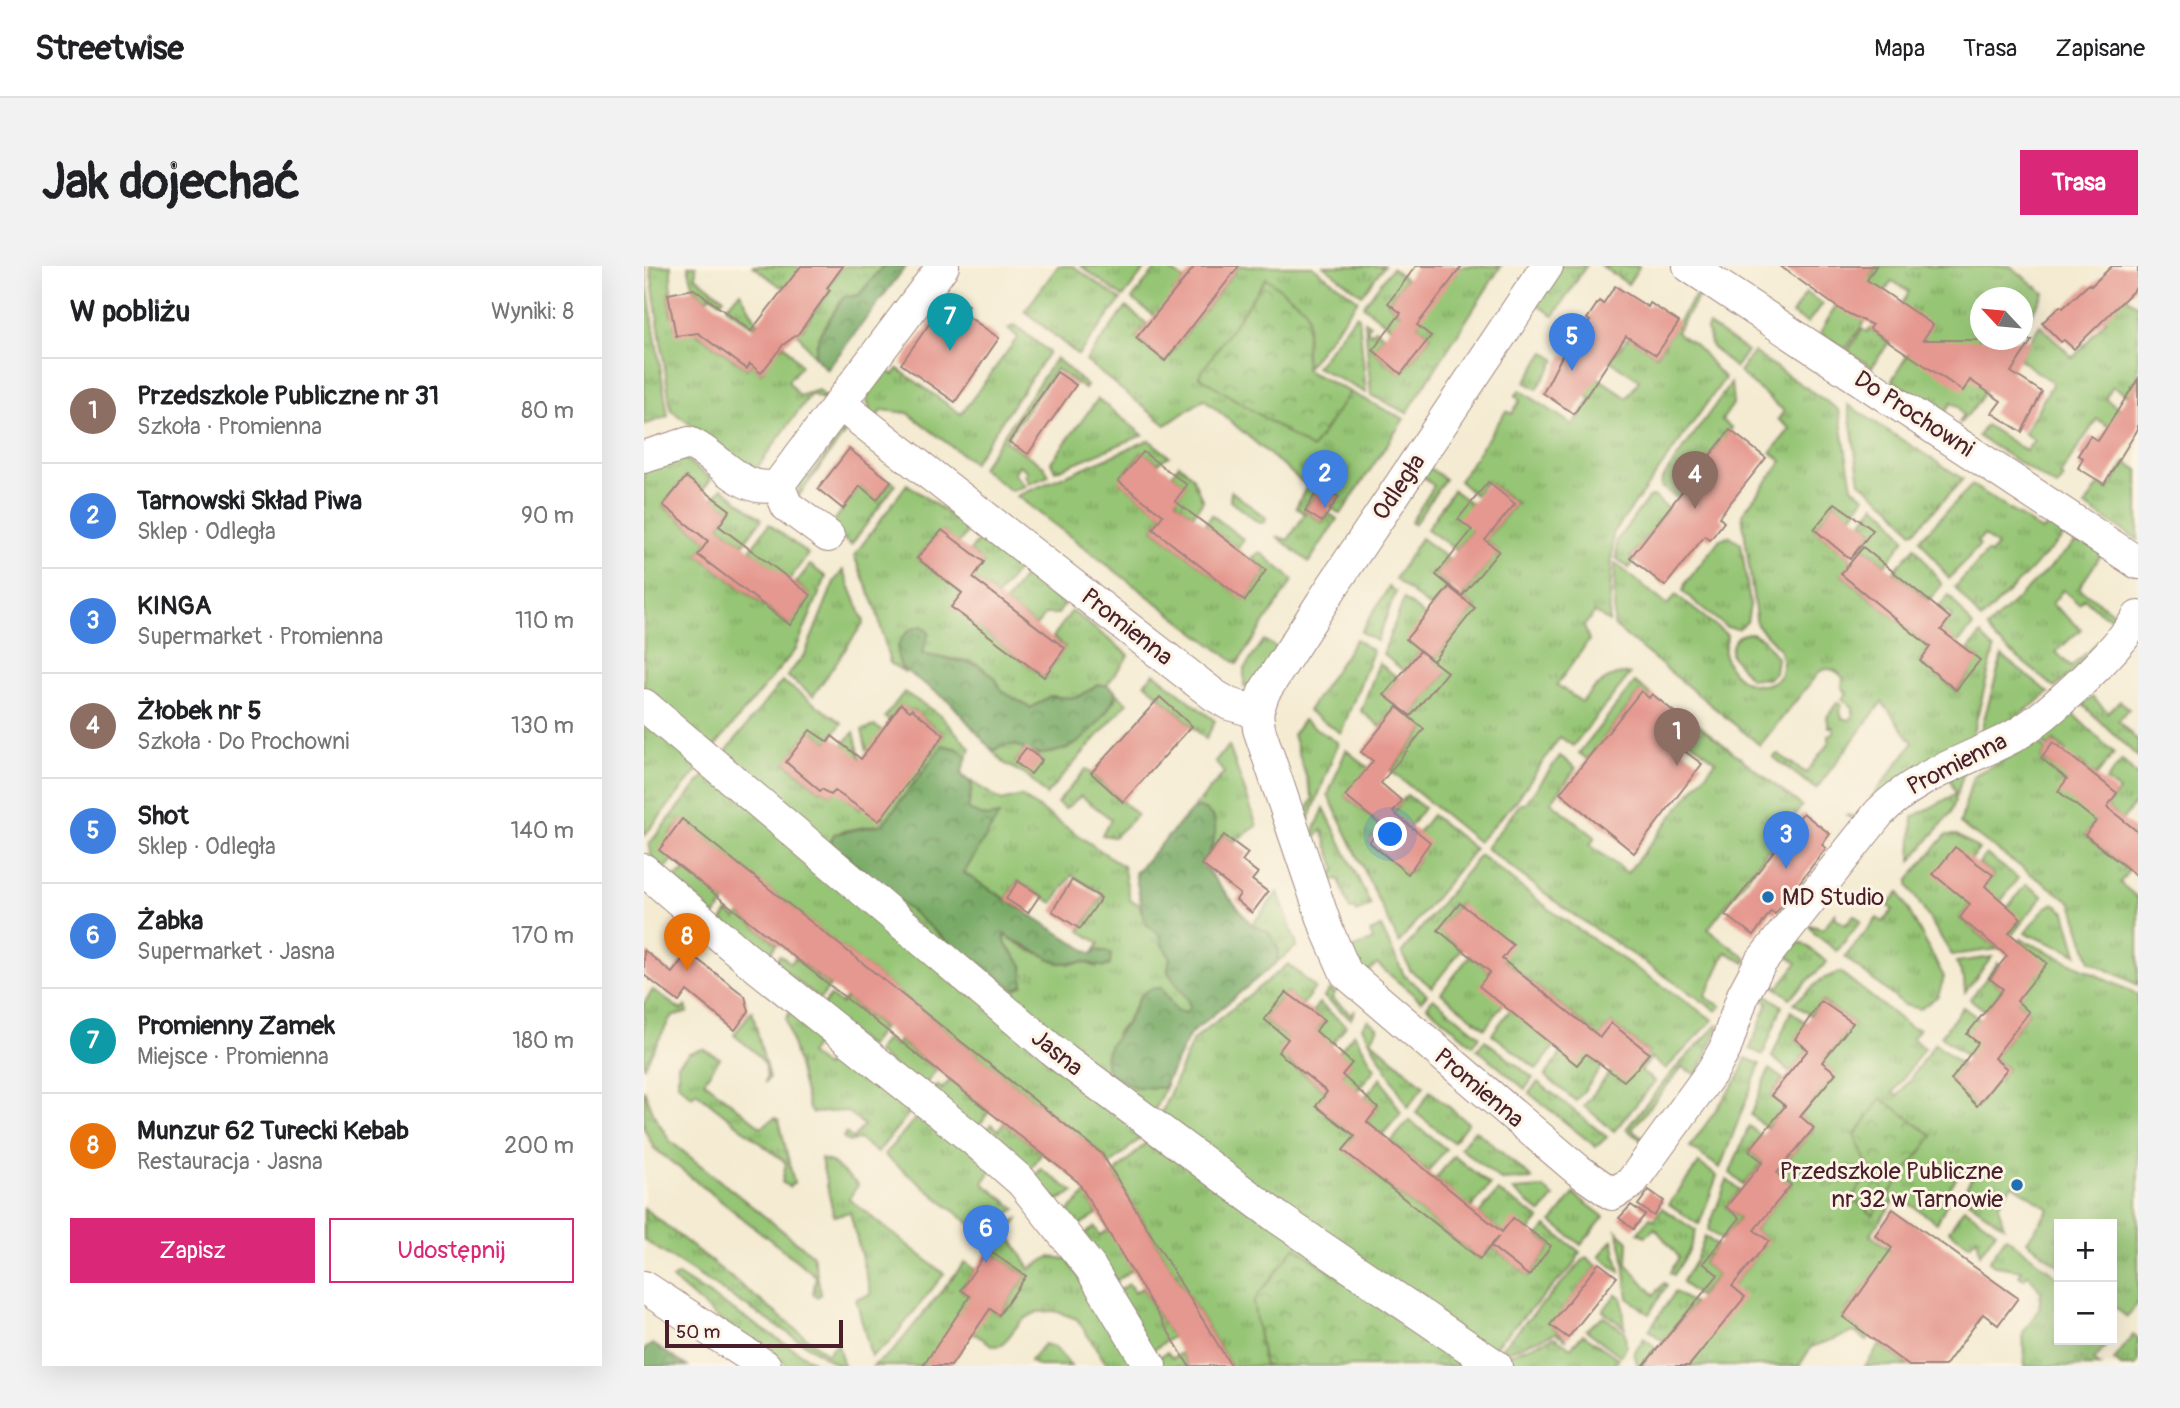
<!DOCTYPE html>
<html lang="pl">
<meta charset="utf-8">
<style>
body{margin:0;font-family:Pangolin,sans-serif;background:#f2f2f2;color:#202124}
.controls{position:absolute;right:21px;bottom:21px;display:grid;overflow:hidden;border-radius:0px;box-shadow:0 7px 28px #0002}
.controls button{width:63px;height:63px;display:grid;place-items:center;padding:0;border:0;border-bottom:2px solid #e0e0e0;background:#fff;color:#202124;font:35px sans-serif}
.compass{position:absolute;left:1326px;top:21px;width:63px;height:63px;border-radius:50%;background:#fff;box-shadow:0 7px 28px #0002;rotate:296deg}
.scale{position:absolute;left:21px;bottom:18px;width:178px;box-sizing:border-box;padding-left:7px;border:4px solid #4a1f2b;border-top:0;font-size:19px;line-height:24px;white-space:nowrap;color:#4a1f2b;-webkit-text-stroke:5px #fcf5e5;paint-order:stroke}
.you{position:absolute;left:747px;top:569px;width:24px;height:24px;margin:-18px;border:5px solid #fff;border-radius:50%;background:#1a73e8;box-shadow:0 0 0 10px #1a73e833}
.badge{display:grid;place-items:center;width:46px;height:46px;border-radius:50%;background:#db2777;color:#fff;font-size:23px;font-weight:700}
.pin{position:absolute;translate:-50% -58px;filter:drop-shadow(0 2px 4px #0008)}
.pin::after{content:'';position:absolute;top:37px;width:24px;height:21px;background:inherit;clip-path:polygon(0 0,100% 0,50% 100%)}
.list{margin:0;padding:0;list-style:none}
h2{display:flex;justify-content:space-between;align-items:center;height:91px;margin:0;padding:0 28px;font-size:30px}
h2 small{font-size:23px;font-weight:400;color:#757577}
.list li{display:grid;grid-template-columns:46px 1fr auto;gap:21px;align-items:center;box-sizing:border-box;height:105px;padding:0 28px;border-top:2px solid #e0e0e0}
.list b{display:block;font-size:26px;white-space:nowrap}
.list p{margin:0;font-size:23px;white-space:nowrap;color:#757577}
.list em{font-size:23px;font-style:normal;color:#757577}
.actions{display:flex;gap:14px;padding:21px 28px}
.actions a{flex:1;padding:16px 0;border:2px solid #db2777;border-radius:0px;text-align:center;font-size:24px;color:#db2777}
.actions .main{background:#db2777;color:#fff}
.map{position:relative;flex:none;width:1494px;height:1100px;overflow:hidden;border-radius:0px}
header{display:flex;align-items:center;gap:42px;box-sizing:border-box;height:98px;padding:0 35px;background:#fff;border-bottom:2px solid #e0e0e0}
header strong{font-size:33px}
nav{display:flex;gap:38px;margin-inline-start:auto;font-size:24px}
.intro{display:flex;align-items:center;justify-content:space-between;box-sizing:border-box;height:168px;padding:0 42px}
h1{margin:0;font-size:49px}
.button{padding:18px 32px;border-radius:0px;background:#db2777;color:#fff;font-size:24px;font-weight:700}
main{display:flex;gap:42px;padding:0 42px}
aside{flex:1;background:#fff;border-radius:0px;box-shadow:0 7px 28px #0002}
.map>svg:first-child{display:block}
</style>
<header>
<strong>Streetwise</strong>
<nav><a>Mapa</a><a>Trasa</a><a>Zapisane</a></nav>
</header>
<div class="intro"><h1>Jak dojechać</h1><a class="button">Trasa</a></div>
<main>
<aside>
<h2>W pobliżu<small>Wyniki: 8</small></h2>
<ul class="list">
<li><span class="badge" style="background:#8d6e63">1</span><div><b>Przedszkole Publiczne nr 31</b><p>Szkoła · Promienna</p></div><em>80 m</em></li>
<li><span class="badge" style="background:#3f7fe0">2</span><div><b>Tarnowski Skład Piwa</b><p>Sklep · Odległa</p></div><em>90 m</em></li>
<li><span class="badge" style="background:#3f7fe0">3</span><div><b>KINGA</b><p>Supermarket · Promienna</p></div><em>110 m</em></li>
<li><span class="badge" style="background:#8d6e63">4</span><div><b>Żłobek nr 5</b><p>Szkoła · Do Prochowni</p></div><em>130 m</em></li>
<li><span class="badge" style="background:#3f7fe0">5</span><div><b>Shot</b><p>Sklep · Odległa</p></div><em>140 m</em></li>
<li><span class="badge" style="background:#3f7fe0">6</span><div><b>Żabka</b><p>Supermarket · Jasna</p></div><em>170 m</em></li>
<li><span class="badge" style="background:#0f9aa8">7</span><div><b>Promienny Zamek</b><p>Miejsce · Promienna</p></div><em>180 m</em></li>
<li><span class="badge" style="background:#e8710a">8</span><div><b>Munzur 62 Turecki Kebab</b><p>Restauracja · Jasna</p></div><em>200 m</em></li>
</ul>
<div class="actions"><a class="main">Zapisz</a><a>Udostępnij</a></div>
</aside>
<div class="map">
<svg width="1494" height="1100" viewBox="0 0 1494 1100">
<defs>
<pattern id="grass-tufts" width="24" height="20" patternUnits="userSpaceOnUse" patternTransform="scale(1.75)"><rect width="24" height="20" fill="#95c574"/><path d="M3 7l-1-3M5 7V3M7 7l1-3M15 17l-1-3M17 17v-4M19 17l1-3" fill="none" stroke="#7c9f5f"/></pattern>
<pattern id="forest-crowns" width="20" height="18" patternUnits="userSpaceOnUse" patternTransform="scale(1.75)"><rect width="20" height="18" fill="#78aa66"/><path d="M2 6a3 3 0 1 1 6 0M12 15a3 3 0 1 1 6 0" fill="none" stroke="#648a54"/></pattern>
<pattern id="park-crowns" width="20" height="18" patternUnits="userSpaceOnUse" patternTransform="scale(1.75)"><rect width="20" height="18" fill="#95c574"/><path d="M2 6a3 3 0 1 1 6 0M12 15a3 3 0 1 1 6 0" fill="none" stroke="#7c9f5f"/></pattern>
</defs>
<rect width="100%" height="100%" fill="#fcf5e5"/>
<filter id="ink" filterUnits="userSpaceOnUse"><feTurbulence type="fractalNoise" baseFrequency=".0143" numOctaves="2"/><feDisplacementMap in="SourceGraphic" scale="14" xChannelSelector="R" yChannelSelector="G"/><feConvolveMatrix kernelMatrix="1 2 1 2 8 2 1 2 1" color-interpolation-filters="sRGB"/></filter>
<filter id="wash" filterUnits="userSpaceOnUse"><feTurbulence type="fractalNoise" baseFrequency=".00686" numOctaves="4" result="noise"/><feDisplacementMap in="SourceGraphic" scale="28" xChannelSelector="R" yChannelSelector="G"/><feGaussianBlur stdDeviation="1.57" result="paint"/><feColorMatrix in="noise" values="0 0 0 0 0 0 0 0 0 0 0 0 0 0 0 0 0 1.4 0 .05"/><feComposite in="paint" operator="in"/></filter>
<g filter="url(#wash)">
<rect width="100%" height="100%" fill="#f4ebd2"/>
<g fill="url(#grass-tufts)" stroke="#707250" stroke-width="2">
<polygon points="0,0 24,150 0,159"/>
<polygon points="6,0 27,0 27,27 24,28 27,49 103,103 106,98 117,107 130,87 140,78 157,100 144,115 155,130 175,124 183,135 167,128 110,206 27,144"/>
<polygon points="44,0 52,0 52,11 80,32 76,36 67,29 63,33 50,23"/>
<polygon points="109,0 152,0 157,2 142,21 139,19 137,21"/>
<polygon points="199,0 239,0 215,29 195,37 176,68 170,90 154,68 186,25 183,22"/>
<polygon points="414,0 429,0 477,34 434,89 381,45"/>
<polygon points="437,0 503,0 479,31"/>
<polygon points="514,0 521,0 540,14 512,51 488,33"/>
<polygon points="595,0 668,0 714,34 661,104 760,153 697,248 687,242 694,231 677,219 661,245 678,256 684,247 693,253 665,296 632,270 644,274 661,248 652,241 663,220 560,133 522,159 442,95 482,41 503,58 492,72 520,96"/>
<polygon points="680,0 740,0 718,29"/>
<polygon points="806,0 857,0 763,147 727,129 721,55 726,59 723,64 727,68 731,63 740,70 729,84 757,108 787,70 773,59"/>
<polygon points="915,0 942,0 910,50 891,37"/>
<polygon points="958,0 993,0 995,1 984,18"/>
<polygon points="1232,0 1366,0 1400,27 1379,62 1378,32 1336,32 1336,74 1346,74 1366,87 1331,141 1315,158 1319,149 1314,140 1307,137 1300,148 1248,114 1264,88 1258,38 1265,25 1248,15 1202,83 1176,67 1194,36 1222,8 1226,10"/>
<polygon points="748,2 762,13 744,37 758,49 748,62 719,40"/>
<path d="M 1057,21 L 1055,30 L 1033,65 C 1038,73 1044,73 1050,78 C 1061,87 1069,102 1081,112 L 969,268 L 965,356 L 951,346 L 940,360 L 945,374 L 913,419 L 938,436 C 950,421 965,406 986,408 L 929,480 L 916,471 L 872,535 L 834,576 L 747,505 L 780,464 L 766,452 L 802,407 L 789,395 L 831,342 L 818,331 L 854,285 L 841,274 L 872,237 L 842,215 L 831,229 L 815,215 L 862,145 L 868,148 L 876,134 L 871,130 L 876,124 L 929,159 L 947,133 L 938,126 L 950,109 L 983,132 L 995,114 L 965,94 L 985,71 L 1012,89 Z"/>
<polygon points="1474,24 1494,40 1494,121 1487,131 1469,120 1461,132 1478,144 1474,167 1453,153 1416,209 1420,212 1413,221 1334,170 1342,159 1382,185 1390,174 1380,167 1409,117 1375,93 1396,59 1429,92 1462,54 1460,51"/>
<polygon points="96,26 113,56 109,61 82,41"/>
<polygon points="1162,27 1179,38 1163,57 1148,48"/>
<polygon points="712,49 715,51 722,127 672,101"/>
<path d="M 371,59 L 405,86 L 329,197 L 264,147 L 238,144 L 231,153 C 216,131 225,121 237,100 L 250,109 L 254,103 L 317,148 L 374,71 L 364,63 Z"/>
<polygon points="1065,59 1103,85 1091,102 1068,81 1063,63"/>
<polygon points="1218,63 1223,66 1226,63 1245,76 1228,101 1204,85"/>
<polygon points="901,86 912,94 893,123 881,116"/>
<path d="M 1109,86 L 1195,144 L 1208,221 L 1221,231 L 1207,250 L 1191,237 L 1170,263 L 1208,294 L 1197,308 L 1286,381 L 1276,395 L 1313,425 L 1335,393 L 1324,384 L 1337,368 L 1350,384 L 1327,475 L 1212,554 L 1201,549 L 1213,551 L 1269,477 L 1238,436 L 1172,523 L 1129,491 L 1134,488 L 1162,507 L 1185,477 L 1185,469 L 1190,467 L 1189,461 L 1185,461 L 1183,451 L 1193,437 L 1198,439 L 1196,445 L 1198,452 L 1205,454 L 1209,451 L 1209,442 L 1198,433 L 1203,427 L 1198,422 L 1199,412 C 1193,404 1184,400 1175,406 L 1116,479 L 970,360 L 971,297 L 1023,339 L 1032,329 L 1083,369 C 1083,376 1079,383 1081,391 C 1087,414 1118,430 1136,410 L 1139,397 L 1135,382 L 1113,359 L 1098,248 L 1138,195 L 1127,186 L 1146,163 L 1134,153 L 1140,145 L 1095,106 Z"/>
<polygon points="412,92 443,120 441,123 412,103 361,175 400,200 405,210 385,218 381,209 383,205 375,199 370,208 381,220 367,225 337,202"/>
<polygon points="1087,117 1089,138 1078,154 1088,162 1033,232 1017,221 1018,213"/>
<polygon points="454,133 499,169 411,205 407,196"/>
<polygon points="1204,139 1319,213 1271,265 1268,266 1249,243 1216,216"/>
<polygon points="198,165 201,167 154,231 157,207 165,212 188,180 181,175"/>
<polygon points="505,174 525,190 514,197 498,186 475,215 519,249 509,263 601,334 622,304 608,292 616,286 649,314 593,398 373,230"/>
<polygon points="40,192 67,213 58,225 42,211 19,240 64,275 54,289 145,359 166,329 152,317 166,299 182,311 152,383 66,486 0,432 0,203"/>
<polygon points="1482,196 1494,204 1494,274 1441,240 1455,219 1464,224"/>
<polygon points="535,198 548,210 559,235 549,249 531,235 542,219 528,208"/>
<polygon points="783,200 801,213 770,259 767,256 790,220 777,209"/>
<polygon points="247,215 252,218 207,279 185,262 216,220 233,233"/>
<path d="M 263,218 L 325,263 L 314,278 L 298,264 L 273,292 L 318,327 L 308,341 L 400,411 L 421,381 L 409,371 L 428,345 L 485,389 L 463,419 C 451,419 447,426 436,430 C 427,434 416,431 406,430 L 387,442 L 358,425 L 351,412 L 335,399 L 326,395 L 281,390 L 278,388 L 280,380 L 257,401 L 262,407 L 246,397 L 232,342 L 210,290 Z"/>
<polygon points="1328,219 1398,265 1410,254 1426,264 1337,354 1311,321 1343,286 1346,288 1353,280 1340,269 1333,276 1336,279 1305,313 1276,273"/>
<polygon points="78,222 118,253 99,278 75,260 86,244 69,233"/>
<polygon points="809,224 827,237 828,264 812,284 783,263"/>
<polygon points="587,225 622,252 621,256 615,257 586,235"/>
<polygon points="1010,230 1024,243 986,292 990,296 985,302 972,292 973,274 1004,232"/>
<polygon points="1231,239 1243,248 1261,273 1241,299 1217,279 1229,264 1218,255"/>
<polygon points="568,249 600,274 593,283 561,258"/>
<polygon points="125,258 164,288 145,314 106,284"/>
<polygon points="1085,270 1097,277 1106,339 1103,356 1094,363 1082,361 1039,326 1041,318 1076,273"/>
<path d="M 1437,271 L 1459,286 L 1435,322 L 1474,350 C 1462,355 1449,340 1440,332 L 1435,338 L 1419,324 L 1408,338 L 1437,363 L 1412,386 L 1427,401 L 1453,377 L 1455,381 L 1411,422 L 1352,374 L 1343,362 Z"/>
<polygon points="336,272 375,302 353,330 329,312 340,297 326,285"/>
<polygon points="777,272 805,293 792,309 805,320 787,342 751,313"/>
<polygon points="1271,281 1298,319 1285,334 1249,306"/>
<polygon points="199,304 220,356 169,430 143,410 161,388 190,316"/>
<polygon points="381,309 420,339 414,348 402,348 392,360 361,337"/>
<polygon points="745,321 752,326 733,375 717,366"/>
<polygon points="1305,329 1329,360 1313,378 1297,364 1308,350 1295,340"/>
<polygon points="760,333 781,350 776,385 760,405 739,388"/>
<path d="M 1108,367 L 1119,373 L 1133,392 L 1131,406 L 1123,413 L 1106,412 L 1087,389 C 1087,375 1093,367 1108,367 Z"/>
<polygon points="712,373 729,385 697,467 664,445"/>
<polygon points="620,374 635,383 609,417 600,421 600,403"/>
<polygon points="1358,390 1405,427 1370,453 1335,471"/>
<polygon points="735,397 754,412 741,429 754,440 737,461 717,445"/>
<polygon points="510,407 571,455 562,473 501,417"/>
<polygon points="138,415 198,457 184,476 166,464 142,497 176,525 178,523 187,529 192,523 216,544 288,486 300,469 268,443 266,445 257,439 245,455 241,451 260,426 296,449 327,483 323,491 299,480 239,558 198,565 318,688 338,698 371,723 370,687 362,679 360,669 387,685 426,698 439,696 453,701 462,685 451,684 455,677 436,665 459,629 428,609 409,637 374,615 362,633 320,607 354,550 342,551 324,544 328,518 325,514 358,535 377,530 479,600 486,634 495,638 501,657 517,670 517,677 526,691 524,706 544,734 546,742 542,747 532,745 521,727 495,732 482,757 471,768 482,817 519,822 523,817 506,853 75,494"/>
<polygon points="991,416 1008,429 1005,432 996,426 943,493 935,487"/>
<path d="M 471,425 L 483,437 L 402,529 L 385,511 L 360,497 L 346,482 L 350,484 L 361,477 L 382,482 L 371,496 L 398,494 L 389,487 C 427,494 449,458 471,434 Z"/>
<polygon points="1448,431 1464,446 1476,435 1485,443 1474,455 1494,475 1494,491 1439,439"/>
<polygon points="0,445 59,497 0,570"/>
<polygon points="1429,448 1470,487 1452,510 1436,497 1452,555 1441,569 1485,604 1476,617 1494,632 1494,719 1446,695 1428,637 1316,558 1329,510 1393,476 1403,484 1397,492 1410,502 1422,485 1410,475 1405,481 1396,474"/>
<polygon points="659,454 694,477 661,565 657,555 669,533 649,469"/>
<polygon points="1052,457 1158,540 1064,663 1103,693 1101,697 1082,686 1061,731 1077,740 1073,745 924,645 842,582 877,537 881,538 916,490 932,502 907,536 951,571 946,579 983,607 1072,495 1041,471"/>
<polygon points="231,460 248,471 226,498 218,464"/>
<polygon points="210,466 219,503 194,484"/>
<polygon points="585,480 613,560 589,576 580,569 567,586 570,572 556,542 548,544 580,507 571,495"/>
<polygon points="702,484 726,503 701,530 738,560 725,576 764,607 775,593 774,567 788,549 831,583 755,677 684,529"/>
<polygon points="1478,494 1494,511 1494,534 1478,554 1463,541 1475,525 1462,515"/>
<polygon points="442,503 493,549 470,571 458,569 467,553 437,530 421,543 413,537"/>
<polygon points="1321,503 1307,547 1267,595 1269,551 1312,528 1305,511"/>
<polygon points="65,504 501,868 465,900 460,890 38,554 26,568 28,594 19,605 8,593 5,578"/>
<polygon points="763,529 780,542 765,562 748,548"/>
<polygon points="680,542 727,639 713,646 711,642 706,644 695,613 686,615 685,611 692,604 678,564 664,579"/>
<polygon points="1302,569 1313,569 1335,583 1327,594 1326,638 1316,652 1354,683 1308,689 1264,619 1265,613"/>
<polygon points="1342,588 1374,612 1354,639 1337,625 1349,609 1335,597"/>
<polygon points="836,589 913,649 1069,754 1022,803 1007,792 997,805 1011,816 970,865 940,840 967,805 994,801 1005,787 967,757 956,771 858,693 816,637 795,664 818,683 788,721 766,704 758,686"/>
<polygon points="42,605 81,636 71,650 29,612"/>
<polygon points="1382,618 1399,630 1367,670 1364,668 1363,642"/>
<polygon points="634,626 653,680 633,696 634,683 608,659"/>
<polygon points="1255,626 1300,711 1294,730 1276,743 1260,739 1201,691 1233,652 1239,656 1249,644 1243,639"/>
<polygon points="1410,637 1421,646 1433,688 1381,667 1401,642"/>
<polygon points="84,646 92,653 96,648 133,678 123,691 78,655"/>
<polygon points="1192,646 1191,651 1201,659 1210,649 1217,655 1193,685 1171,668 1165,659 1179,663"/>
<polygon points="737,661 760,709 783,728 777,735 733,698 720,709 704,685 729,674 726,666"/>
<polygon points="1377,673 1494,729 1494,1037 1483,1051 1468,1039 1468,958 1415,958 1415,1000 1383,975 1405,943 1368,918 1354,940 1360,960 1324,935 1328,930 1320,925 1328,912 1317,905 1298,934 1303,937 1293,957 1254,930 1226,969 1264,996 1230,1008 1199,1051 1226,1070 1223,1075 1210,1066 1167,1081 1155,1100 1045,1100 1088,1020 1124,975 1110,964 1146,919 1133,907 1170,862 1156,850 1191,807 1178,796 1209,757 1178,735 1166,749 1150,737 1178,713 1196,706 1267,762 1275,763 1268,772 1280,782 1249,827 1254,830 1291,777 1318,799 1307,814 1333,840 1363,803 1350,792 1385,746 1373,735"/>
<polygon points="1150,677 1159,677 1183,696 1146,732 1118,711 1135,721 1153,697 1138,685"/>
<polygon points="136,689 147,697 151,692 186,720 176,733 130,697"/>
<polygon points="826,689 846,706 859,738 841,762 797,727"/>
<polygon points="1348,691 1321,726 1320,713 1312,696"/>
<polygon points="1354,697 1356,699 1345,712 1359,723 1342,745 1326,733"/>
<polygon points="644,698 671,722 658,739 642,726 620,753 655,782 644,796 683,826 673,840 711,870 700,884 835,993 847,980 885,1010 907,980 895,970 902,960 936,986 931,998 845,1086 513,857 549,774"/>
<polygon points="686,723 691,727 688,732 707,748 711,744 707,753 680,731"/>
<polygon points="9,724 37,744 42,740 44,746 27,751 0,801 0,737"/>
<polygon points="1116,724 1138,740 1119,789 1106,783 1124,737 1110,727"/>
<polygon points="186,730 197,738 202,732 239,762 225,781 176,744"/>
<polygon points="789,732 836,770 829,779 783,740"/>
<polygon points="675,737 702,760 684,783 668,769 680,755 669,745"/>
<polygon points="1319,741 1335,753 1337,779 1326,793 1297,770"/>
<polygon points="148,742 181,768 165,788 181,801 193,785 183,773 206,788 202,794 215,804 220,799 253,825 248,832 266,846 233,887 215,873 205,876 199,871 202,867 209,873 220,859 203,845 169,847 165,843 142,753"/>
<polygon points="866,744 911,780 893,803 848,768"/>
<path d="M 108,745 L 125,812 L 121,817 C 129,795 104,781 90,769 Z"/>
<polygon points="1147,745 1163,758 1151,773 1164,784 1146,806 1128,791"/>
<polygon points="724,754 734,762 727,774 780,820 764,841 718,761"/>
<polygon points="1073,759 1075,760 1053,809 1038,801 988,863 999,872 997,874 982,863 1029,805"/>
<polygon points="710,767 731,803 712,826 696,812 707,797 694,787"/>
<polygon points="242,773 251,780 255,774 292,804 278,823 232,786"/>
<polygon points="841,774 889,812 881,823 833,783"/>
<polygon points="59,783 76,792 60,815 117,861 131,852 135,854 150,917 145,921 138,916 142,897 52,826 48,830 34,818 34,798 45,787"/>
<polygon points="944,785 961,797 932,835 901,810 918,786"/>
<polygon points="1102,792 1116,798 1076,902 1046,881 1095,811"/>
<polygon points="1125,803 1139,813 1127,829 1141,840 1123,862 1107,849"/>
<polygon points="737,812 757,847 738,869 723,856 734,842 721,831"/>
<polygon points="306,814 345,846 331,865 285,829 293,819 298,823"/>
<polygon points="894,816 963,871 952,881 885,827"/>
<polygon points="0,823 8,846 26,875 169,989 177,1028 173,1031 169,1028 172,1010 10,882 0,862"/>
<polygon points="786,825 824,857 809,876 772,847"/>
<polygon points="278,845 349,902 339,917 372,943 335,965 240,889"/>
<polygon points="765,854 802,883 784,906 747,876"/>
<polygon points="360,857 398,887 383,908 338,871 347,858 355,864"/>
<polygon points="1105,860 1117,870 1105,885 1119,896 1100,919 1086,907"/>
<polygon points="831,864 889,913 857,914 816,882"/>
<polygon points="507,872 700,1005 672,1100 587,1100 470,908"/>
<polygon points="810,890 846,919 827,942 792,912"/>
<polygon points="177,893 187,896 214,919 205,933 300,1008 245,1077 227,1090 212,1033 227,1028 206,946 190,950"/>
<polygon points="1055,897 1073,910 1055,959 1025,938"/>
<polygon points="397,903 430,926 412,935 389,912"/>
<polygon points="1083,914 1096,924 1082,941 1096,952 1078,974 1064,964"/>
<polygon points="900,922 910,931 897,947 869,924"/>
<polygon points="854,925 896,953 885,965 858,966 835,948"/>
<polygon points="443,927 453,948 431,962 422,948"/>
<polygon points="930,928 960,951 937,979 908,956"/>
<polygon points="0,942 183,1088 193,1076 200,1100 195,1100 0,974"/>
<polygon points="1018,942 1052,965 1045,985 1030,1009 1026,1007 1035,991 1011,962 1002,970 994,967 1006,951 1010,954"/>
<polygon points="1320,942 1352,965 1336,988 1333,971 1326,979 1305,965"/>
<polygon points="375,952 364,967 386,1003 405,991 423,993 495,1100 464,1100 433,1053 411,1045 393,1046 378,1054 358,1079 350,1080 329,1067 279,1100 229,1100 250,1084 321,996 331,1003 317,1024 355,1049 382,1010 344,984 342,972"/>
<polygon points="451,961 456,969 464,964 488,1004 466,1019 436,971"/>
<polygon points="973,965 984,975 983,998 1010,1029 1020,1017 1023,1019 1005,1048 984,1032 979,986"/>
<polygon points="1061,970 1073,980 1059,997 1074,1009 1055,1031 1038,1016 1052,994"/>
<polygon points="1362,971 1415,1012 1415,1074 1466,1074 1450,1095 1456,1100 1381,1100 1379,1067 1395,1044 1397,1026 1384,1008 1380,1013 1375,1010 1377,1004 1352,1000 1345,995"/>
<polygon points="969,974 976,1006 955,990"/>
<polygon points="942,991 953,1000 907,1059 923,1074 912,1067 850,1090"/>
<polygon points="34,1009 176,1100 144,1100 85,1062 28,1013"/>
<polygon points="485,1018 490,1026 498,1022 528,1071 506,1086 470,1027"/>
<polygon points="1031,1026 1050,1038 1019,1075 1005,1064"/>
<polygon points="972,1028 978,1032 981,1062 959,1045"/>
<polygon points="959,1050 981,1066 982,1081 977,1090 942,1064"/>
<polygon points="939,1068 975,1093 970,1100 864,1100 853,1093 911,1071 927,1082"/>
<polygon points="1489,1069 1494,1072 1494,1097 1491,1100 1477,1100 1470,1094"/>
<polygon points="1000,1072 1012,1082 1001,1095 1006,1100 994,1100 990,1087"/>
<polygon points="400,1078 410,1081 427,1100 394,1100 386,1095"/>
<polygon points="1236,1079 1265,1100 1221,1100"/>
<polygon points="523,1086 528,1092 537,1087 545,1100 518,1100 512,1093"/>
</g>
<g fill="url(#forest-crowns)" stroke="#616448" stroke-width="2">
<polygon points="239,0 262,0 183,104 170,90 176,68 200,31 215,29"/>
<path d="M 278,360 L 285,367 L 278,388 L 335,399 L 351,412 L 358,425 L 387,442 L 406,430 L 426,432 L 436,430 L 453,419 L 463,419 L 471,425 C 472,440 441,474 428,480 C 421,484 404,488 396,488 C 374,488 380,470 350,484 L 346,482 L 307,437 L 257,401 C 248,381 258,363 278,360 Z"/>
<polygon points="299,479 314,483 323,491 317,508 328,518 324,544 342,551 355,549 320,607 448,688 451,684 467,687 466,699 461,701 439,696 415,697 360,669 362,679 379,699 379,719 371,723 338,698 318,688 186,577 190,568 239,558"/>
<path d="M 556,542 C 582,550 569,583 558,598 L 608,659 L 623,665 L 629,672 L 634,683 L 633,696 L 546,768 L 519,822 L 490,821 L 465,806 C 454,786 471,773 482,758 C 492,743 493,720 517,722 L 532,745 L 542,747 L 546,742 L 544,734 L 524,706 L 526,691 L 517,677 L 517,670 L 501,657 L 491,607 L 548,544 Z"/>
<polygon points="9,1078 43,1100 0,1100 1,1083"/>
</g>
<g fill="url(#park-crowns)" stroke="#707250" stroke-width="2">
<polygon points="622,12 661,42 664,50 661,104 706,126 668,183 555,110"/>
<polygon points="1237,832 1289,870 1229,949 1208,932 1226,905 1211,870"/>
<polygon points="651,981 814,1095 814,1100 620,1100 609,1036"/>
</g>
<g id="blocks">
<g fill="#e5988f">
<polygon points="157,0 199,0 183,22 186,24 154,68 139,79 117,107 106,98 103,103 54,67 32,70 24,28 50,23 107,65"/>
<polygon points="551,0 595,0 521,95 492,72"/>
<polygon points="772,0 818,0 773,59 787,70 757,108 729,84 757,47 744,37"/>
<polygon points="1136,0 1232,0 1223,14 1289,59 1279,74 1388,74 1367,106 1398,126 1378,166 1348,147 1357,135 1326,114 1319,125 1226,63 1228,59 1197,44"/>
<polygon points="1468,0 1494,0 1494,20 1430,83 1420,74 1417,76 1398,57 1416,40 1419,42 1445,18 1447,20"/>
<polygon points="971,20 1004,41 1006,37 1035,56 1012,89 982,70 930,148 899,127 919,88 923,91 946,55 943,53 955,35 959,38"/>
<polygon points="307,27 325,40 319,47 355,72 311,136 257,98"/>
<polygon points="413,106 432,119 384,188 365,176"/>
<polygon points="1494,113 1494,163 1460,218 1434,202 1439,192 1434,189 1446,170 1454,175"/>
<polygon points="1086,164 1122,192 1075,251 1080,256 1066,274 1061,270 1021,320 986,292"/>
<polygon points="205,183 247,215 233,234 216,220 199,243 174,223"/>
<polygon points="499,186 543,219 531,235 622,304 601,335 509,263 519,249 474,215"/>
<polygon points="42,211 86,244 75,260 167,329 146,359 54,289 64,275 19,239"/>
<polygon points="844,216 871,238 841,274 855,285 818,330 792,309 828,264 814,253"/>
<polygon points="677,219 695,231 678,256 661,245"/>
<polygon points="1191,237 1229,264 1206,293 1170,263"/>
<polygon points="298,264 340,296 329,312 421,382 400,411 307,341 318,327 273,292"/>
<polygon points="1219,281 1306,352 1297,364 1336,394 1312,424 1276,395 1286,381 1197,308"/>
<polygon points="805,321 831,342 789,395 762,373"/>
<polygon points="776,385 803,406 767,450 740,429"/>
<polygon points="997,425 1005,432 1008,428 1040,454 1024,473 1058,498 990,587 916,527"/>
<polygon points="516,431 548,460 479,536 447,507"/>
<polygon points="257,438 266,445 268,443 300,469 235,555 191,525 187,529 178,523 176,525 142,496 166,464 184,476 188,470 217,493"/>
<polygon points="753,441 780,463 737,517 758,535 749,546 786,576 764,608 725,576 738,560 701,530 729,495 717,486"/>
<polygon points="1409,476 1473,527 1463,541 1494,566 1494,611 1441,569 1452,555 1414,525 1423,513 1397,492"/>
<polygon points="382,482 398,494 387,508 371,496"/>
<polygon points="1159,547 1186,568 1178,579 1182,582 1131,648 1127,645 1110,669 1081,649"/>
<polygon points="38,553 458,888 587,1100 545,1100 434,916 15,584"/>
<polygon points="580,569 604,587 598,595 614,607 608,614 624,626 608,647 592,634 596,628 557,598"/>
<polygon points="1311,581 1349,609 1341,620 1377,652 1365,667 1403,697 1373,735 1385,746 1350,792 1363,803 1333,840 1307,814 1334,777 1323,768 1359,723 1345,712 1363,690 1316,652 1326,638 1289,608"/>
<polygon points="428,614 457,632 436,663 408,645"/>
<polygon points="374,615 396,629 384,647 362,633"/>
<polygon points="816,637 869,679 858,693 956,771 967,757 1005,787 993,802 980,815 942,788 933,799 835,720 846,706 794,664"/>
<polygon points="0,684 28,707 44,686 101,730 105,745 91,764 43,725 35,736 0,709"/>
<polygon points="642,726 680,754 672,765 708,797 698,809 734,842 723,856 858,966 869,952 907,980 885,1010 847,980 855,970 836,993 699,884 711,870 672,840 683,826 634,786 644,773 620,753"/>
<polygon points="1177,735 1209,757 1178,796 1192,807 1156,850 1170,862 1133,907 1147,919 1110,964 1125,975 1088,1020 1101,1031 1045,1100 999,1100 1074,1009 1059,997 1096,952 1082,941 1119,896 1105,885 1141,840 1127,829 1164,784 1151,773"/>
<polygon points="1005,924 1020,935 1010,950 994,939"/>
<polygon points="987,939 1001,949 989,963 975,952"/>
<polygon points="1249,943 1374,1032 1354,1059 1339,1048 1301,1100 1265,1100 1199,1051 1248,982 1231,969"/>
<polygon points="344,984 382,1010 355,1049 346,1043 307,1100 279,1100 326,1030 317,1024"/>
<polygon points="955,997 973,1011 924,1072 906,1059"/>
</g>
</g>
</g>
<g filter="url(#ink)">
<use href="#blocks" fill-opacity="0" stroke="#9f857e" stroke-width="2"/>
<g fill="none" stroke-linecap="round" stroke-linejoin="round">
<g stroke="#9f857e" stroke-width="34">
<g id="minor">
<polyline points="1045,0 1494,297"/>
<path d="M 197,139 L 570,429 L 585,438 L 613,446 L 615,463 L 683,664 L 702,707 L 934,904 L 968,928 L 987,917 L 1069,804 L 1081,783 L 1099,729 L 1116,697 L 1235,547 C 1273,508 1323,495 1370,470 C 1405,450 1473,385 1494,351"/>
<path d="M 0,191 L 45,177 C 75,189 98,230 134,219 L 299,0"/>
<polyline points="134,219 143,240 184,270"/>
<polyline points="0,439 408,784 633,951 852,1100"/>
<polyline points="613,446 620,426 688,321 903,0"/>
<polyline points="0,604 102,692 330,874 378,916 446,1001 506,1100"/>
<polyline points="0,1021 121,1100"/>
</g>
</g>
<use href="#minor" stroke="#fff" stroke-width="32"/>
</g>
</g>
<g fill="#1f6fb2" stroke="#fcf5e5" stroke-width="2.5">
<circle cx="1124" cy="631" r="7"/>
<circle cx="1373" cy="919" r="7"/>
</g>
<g text-anchor="middle" dominant-baseline="central" stroke-width="6" stroke-linejoin="round" paint-order="stroke">
<g font-size="24" fill="#4a1f2b" stroke="#fcf5e5">
<text transform="translate(1270 148) rotate(33)">Do Prochowni</text>
<text transform="translate(755 221) rotate(-56)">Odległa</text>
<text transform="translate(483 361) rotate(38)">Promienna</text>
<text transform="translate(1313 498) rotate(-27)">Promienna</text>
<text transform="translate(413 787) rotate(39)">Jasna</text>
<text transform="translate(835 822) rotate(40)">Promienna</text>
</g>
<g font-size="24" fill="#4a1f2b" stroke="#fcf5e5" text-anchor="start">
<text x="1138" y="631">MD Studio</text>
<text x="1359" y="905" text-anchor="end">Przedszkole Publiczne<tspan x="1359" dy="28">nr 32 w Tarnowie</tspan></text>
</g>
</g>
</svg>
<div class="controls">
<button>+</button>
<button>−</button>
</div>
<svg class="compass" viewBox="-18 -18 36 36"><path d="M0-13l5 13h-10z" fill="#e53935"/><path d="M0 13l5-13h-10z" fill="#757577"/></svg>
<div class="scale">50 m</div>
<div class="you"></div>
<div class="pin badge" style="left:1033px;top:500px;background:#8d6e63">1</div>
<div class="pin badge" style="left:681px;top:242px;background:#3f7fe0">2</div>
<div class="pin badge" style="left:1142px;top:603px;background:#3f7fe0">3</div>
<div class="pin badge" style="left:1051px;top:243px;background:#8d6e63">4</div>
<div class="pin badge" style="left:928px;top:105px;background:#3f7fe0">5</div>
<div class="pin badge" style="left:342px;top:997px;background:#3f7fe0">6</div>
<div class="pin badge" style="left:306px;top:85px;background:#0f9aa8">7</div>
<div class="pin badge" style="left:43px;top:705px;background:#e8710a">8</div>
</div>
</main>
